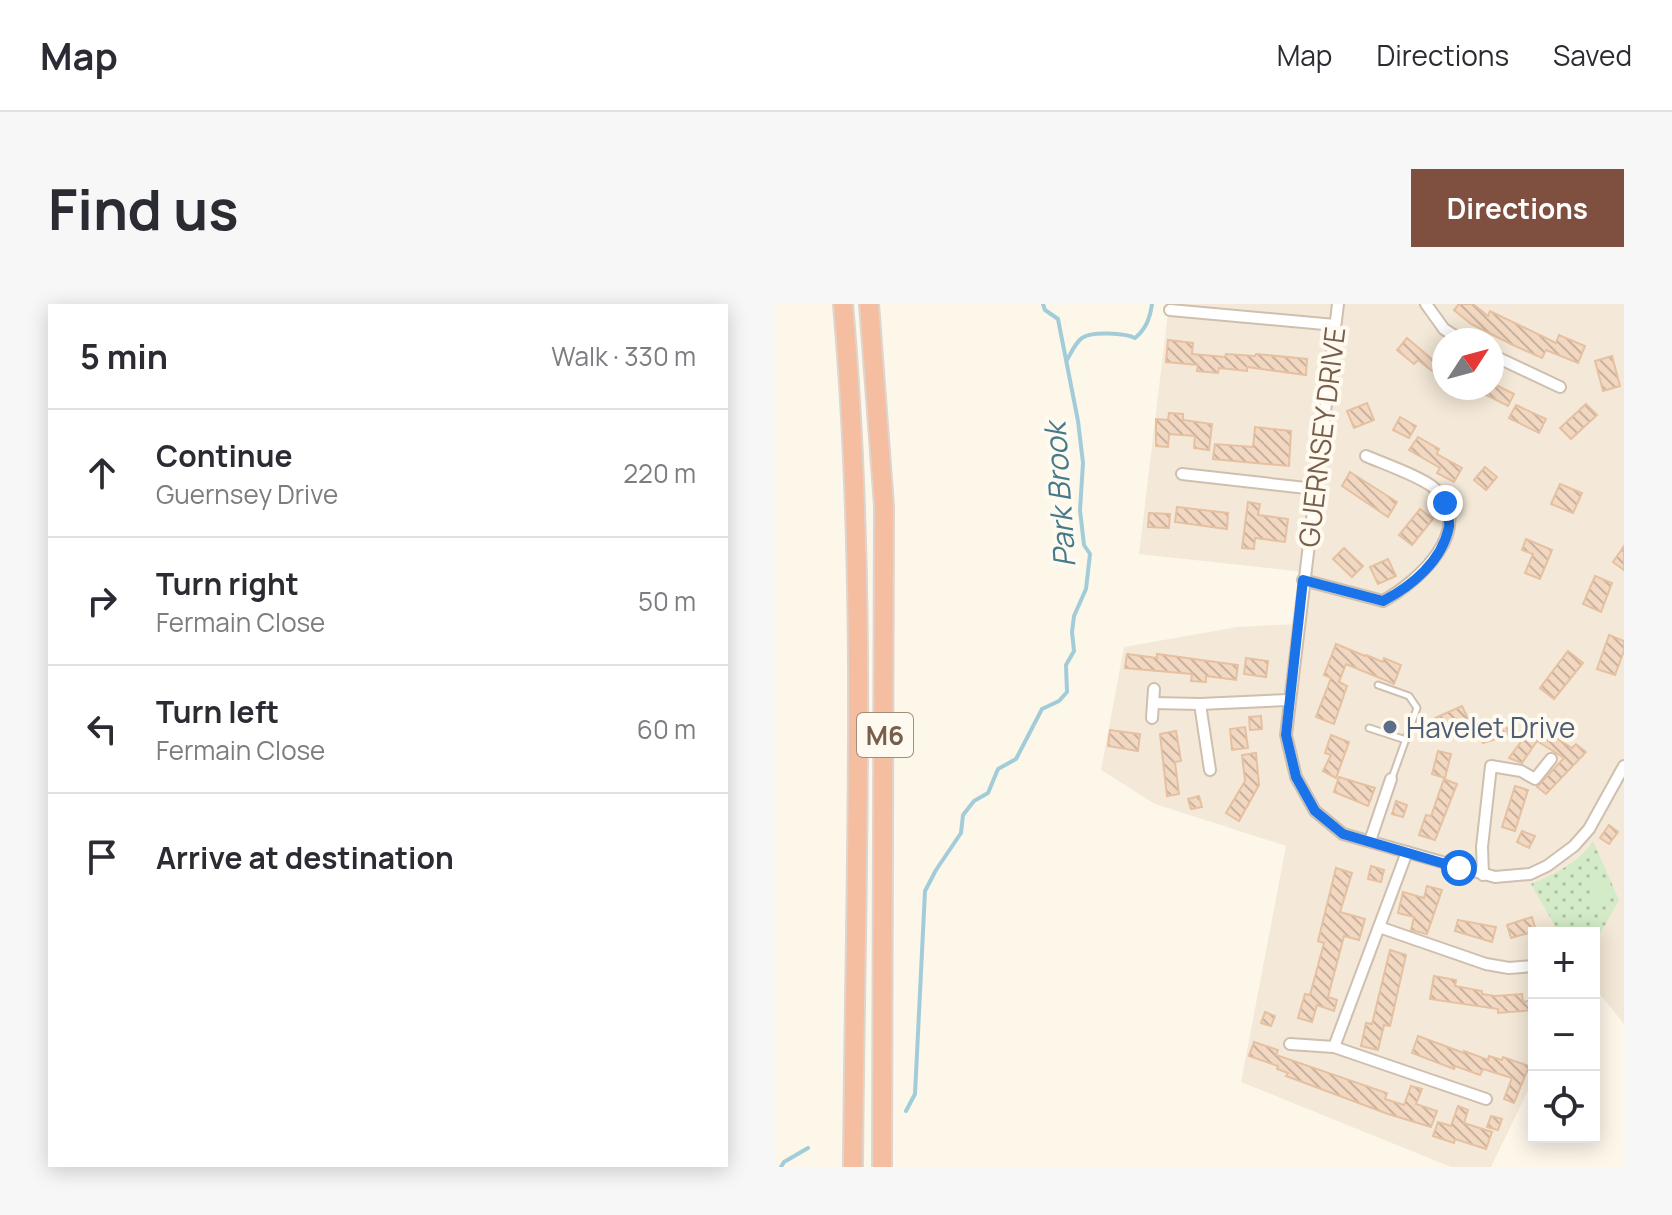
<!DOCTYPE html>
<meta charset="utf-8">
<style>
body{margin:0;font-family:Manrope,sans-serif;background:#f7f7f7;color:#2b2b33}
.controls{position:absolute;right:24px;bottom:24px;display:grid;overflow:hidden;border-radius:0px;box-shadow:0 4px 20px #0003}
.controls button{width:72px;height:72px;display:grid;place-items:center;padding:0;border:0;border-bottom:2px solid #e1e1e2;background:#fff;color:#2b2b33;font:40px sans-serif}
.compass{position:absolute;left:656px;top:24px;width:72px;height:72px;border-radius:50%;background:#fff;box-shadow:0 4px 20px #0003;rotate:54deg}
.stop{position:absolute;width:24px;height:24px;margin:-18px;border:6px solid #1a73e8;border-radius:50%;background:#fff}
.stop.end{background:#1a73e8;border-color:#fff;box-shadow:0 2px 8px #0008}
.list{margin:0;padding:0;list-style:none}
h2{display:flex;justify-content:space-between;align-items:center;height:104px;margin:0;padding:0 32px;font-size:34px}
h2 small{font-size:26px;font-weight:400;color:#7c7c81}
.list li{display:grid;grid-template-columns:52px 1fr auto;gap:24px;align-items:center;box-sizing:border-box;height:128px;padding:0 32px;border-top:2px solid #e1e1e2}
.list b{display:block;font-size:30px;white-space:nowrap}
.list p{margin:0;font-size:26px;white-space:nowrap;color:#7c7c81}
.list em{font-size:26px;font-style:normal;color:#7c7c81}
.icon{flex:none;width:44px;height:44px;fill:none;stroke:currentColor;stroke-width:2;stroke-linecap:round;stroke-linejoin:round}
.map{position:relative;flex:none;width:848px;height:863px;overflow:hidden;border-radius:0px}
header{display:flex;align-items:center;gap:48px;box-sizing:border-box;height:112px;padding:0 40px;background:#fff;border-bottom:2px solid #e1e1e2}
header strong{font-size:38px}
nav{display:flex;gap:44px;margin-inline-start:auto;font-size:28px}
.intro{display:flex;align-items:center;justify-content:space-between;box-sizing:border-box;height:192px;padding:0 48px}
h1{margin:0;font-size:56px}
.button{padding:20px 36px;border-radius:0px;background:#7f4f40;color:#fff;font-size:28px;font-weight:700}
main{display:flex;gap:48px;padding:0 48px}
aside{flex:1;background:#fff;border-radius:0px;box-shadow:0 4px 20px #0003}
.map>svg:first-child{display:block}
</style>
<header>
<strong>Map</strong>
<nav><a>Map</a><a>Directions</a><a>Saved</a></nav>
</header>
<div class="intro"><h1>Find us</h1><a class="button">Directions</a></div>
<main>
<aside>
<h2>5 min<small>Walk · 330 m</small></h2>
<ul class="list">
<li><svg class="icon" aria-label="ahead" viewBox="0 0 24 24"><path d="M12 20V5M6 11l6-6 6 6"/></svg><div><b>Continue</b><p>Guernsey Drive</p></div><em>220 m</em></li>
<li><svg class="icon" aria-label="right" viewBox="0 0 24 24"><path d="M7 20v-9h11M14 6l5 5-5 5"/></svg><div><b>Turn right</b><p>Fermain Close</p></div><em>50 m</em></li>
<li><svg class="icon" aria-label="left" viewBox="0 0 24 24"><path d="M17 20v-9H6M10 6l-5 5 5 5"/></svg><div><b>Turn left</b><p>Fermain Close</p></div><em>60 m</em></li>
<li><svg class="icon" aria-label="arrive" viewBox="0 0 24 24"><path d="M6 21V4h12l-3 4 3 4H6"/></svg><div><b>Arrive at destination</b></div></li>
</ul>
</aside>
<div class="map">
<svg width="848" height="863" viewBox="0 0 848 863">
<defs>
<pattern id="grass-dots" width="8" height="8" patternUnits="userSpaceOnUse" patternTransform="scale(2)"><rect width="8" height="8" fill="#d3ebc7"/><path d="M2 2h.1M6 6h.1" fill="none" stroke="#b0c2a4" stroke-width="1.8" stroke-linecap="round"/></pattern>
<pattern id="park-tufts" width="24" height="20" patternUnits="userSpaceOnUse" patternTransform="scale(2)"><rect width="24" height="20" fill="#d3ebc7"/><path d="M3 7l-1-3M5 7V3M7 7l1-3M15 17l-1-3M17 17v-4M19 17l1-3" fill="none" stroke="#b0c2a4"/></pattern>
<pattern id="building-back-hatch" width="6" height="6" patternUnits="userSpaceOnUse" patternTransform="scale(2)"><rect width="6" height="6" fill="#f2d8c1"/><path d="M-1 5l2 2M0 0l6 6M5-1l2 2" fill="none" stroke="#c9b29f"/></pattern>
</defs>
<rect width="100%" height="100%" fill="#fdf7ea"/>
<path fill="#f4e9d8" fill-rule="evenodd" d="M 393,0 L 848,0 L 848,720 L 818,683 L 818,629 L 758,629 L 758,774 L 715,863 L 675,863 L 465,778 L 510,542 L 379,500 L 325,466 L 348,343 L 461,323 L 521,320 L 528,268 L 363,250 ZM 668,36 L 716,36 L 716,84 L 668,84 Z"/>
<path fill="url(#grass-dots)" d="M 817,537 L 843,596 L 818,641 L 818,629 L 783,629 L 755,580 C 777,571 804,558 817,537 Z"/>
<path fill="url(#park-tufts)" d="M 818,575 L 825,575 C 832,582 832,594 827,602 L 820,601 L 814,593 L 815,579 Z"/>
<g fill="none" stroke-linecap="round" stroke-linejoin="round">
<g stroke="#a3ccd9" stroke-width="4">
<path d="M 291,56 C 295,49 299,39 306,34 C 315,27 349,29 359,34 C 370,25 374,14 376,0"/>
<polyline points="130,807 139,790 149,587 160,566 185,529 187,511 198,497 212,489 222,465 240,455 266,405 283,397 291,388 290,361 298,347 296,328 298,312 310,285 314,250 308,241 304,206 307,159 302,117 282,15 269,6 267,0"/>
<polyline points="5,863 8,858 32,844"/>
</g>
</g>
<g fill="url(#building-back-hatch)" stroke="#e5c0a1" stroke-width="2">
<polygon points="683,0 697,0 712,12 714,7 780,39 783,31 809,42 802,59 770,46 766,54 739,42 695,20 678,6"/>
<polygon points="631,34 657,56 660,52 668,58 668,76 642,56 638,60 621,46"/>
<polygon points="392,36 417,39 416,50 449,53 450,50 479,52 480,50 531,55 530,71 471,63 471,67 443,64 442,69 421,67 422,61 390,58"/>
<polygon points="836,52 844,82 827,87 819,57"/>
<polygon points="716,79 738,90 732,102 710,91 716,84"/>
<polygon points="591,99 598,116 578,124 571,107"/>
<polygon points="810,100 821,111 795,135 784,124"/>
<polygon points="740,101 770,115 763,129 733,114"/>
<polygon points="393,109 407,110 407,116 436,120 433,146 418,144 419,132 393,130 392,143 380,142 380,115 392,116"/>
<polygon points="624,113 640,122 633,134 617,126"/>
<polygon points="479,123 515,127 513,162 437,155 439,140 477,143"/>
<polygon points="642,133 663,145 661,150 686,164 678,178 661,169 664,164 633,146"/>
<polygon points="709,163 721,173 710,186 698,176"/>
<polygon points="574,168 621,198 612,213 566,182"/>
<polygon points="784,180 806,189 797,209 775,200"/>
<polygon points="472,198 484,200 482,211 512,215 509,238 479,234 478,245 466,244"/>
<polygon points="401,203 452,209 451,225 399,218"/>
<polygon points="644,205 657,215 636,241 623,231"/>
<polygon points="373,209 394,210 393,224 372,223"/>
<polygon points="750,235 776,246 764,275 749,269 757,250 746,246"/>
<polygon points="848,242 848,266 837,258"/>
<polygon points="568,244 587,262 576,273 557,255"/>
<polygon points="612,255 620,272 602,280 594,263"/>
<polygon points="819,272 836,279 825,308 807,300"/>
<polygon points="833,331 848,337 848,347 839,371 821,365"/>
<polygon points="560,340 589,352 590,351 607,358 608,354 625,361 618,380 570,360 563,378 571,382 558,420 540,413 555,374 548,371"/>
<polygon points="792,347 807,359 778,395 764,384"/>
<polygon points="351,350 381,354 381,350 462,361 460,376 430,372 430,378 415,377 416,370 349,364"/>
<polygon points="470,354 492,357 490,373 468,370"/>
<polygon points="686,402 694,419 667,431 659,414"/>
<polygon points="485,412 486,425 474,426 473,413"/>
<polygon points="728,416 733,431 707,439 702,424"/>
<polygon points="758,420 796,444 800,440 810,448 770,490 761,483 788,454 761,437 746,459 733,454"/>
<polygon points="469,423 472,444 456,446 454,425"/>
<polygon points="334,426 364,430 362,447 332,442"/>
<polygon points="400,427 405,457 399,458 403,490 391,492 384,430"/>
<polygon points="555,431 573,438 560,474 547,467 555,451 549,449"/>
<polygon points="662,447 675,450 669,474 656,470"/>
<polygon points="480,449 483,481 463,517 450,509 469,477 466,451"/>
<polygon points="563,473 599,484 592,502 558,488"/>
<polygon points="668,475 681,480 659,536 643,531 650,511 655,512"/>
<polygon points="739,482 752,486 739,527 726,523"/>
<polygon points="423,492 426,503 415,505 412,495"/>
<polygon points="620,497 631,501 627,513 616,510"/>
<polygon points="833,521 842,528 833,540 824,534"/>
<polygon points="746,527 759,532 753,544 741,538"/>
<polygon points="595,562 608,566 605,578 592,575"/>
<polygon points="560,564 576,569 564,608 589,615 583,636 568,632 552,693 561,696 558,707 541,701 536,718 522,714 529,690 534,691 548,639 542,637"/>
<polygon points="651,582 666,586 651,630 635,626 638,613 622,609 627,588 648,594"/>
<polygon points="756,613 760,627 735,634 731,621"/>
<polygon points="682,616 720,623 716,638 679,627"/>
<polygon points="614,646 630,651 614,722 608,721 602,746 585,742 590,719 596,720"/>
<polygon points="658,672 680,676 679,682 706,687 706,690 719,692 746,690 747,698 758,696 758,706 722,709 722,705 654,695"/>
<polygon points="489,708 499,712 495,722 485,719"/>
<polygon points="642,732 688,749 688,747 712,756 713,752 726,756 727,753 753,762 738,799 728,795 736,774 707,765 704,771 679,762 678,765 636,749"/>
<polygon points="478,738 502,746 500,751 611,789 609,795 628,801 635,782 646,785 640,800 661,807 655,823 612,810 510,772 512,769 501,765 502,762 473,752"/>
<polygon points="682,802 692,806 688,819 716,828 710,845 679,835 678,839 657,832 662,818 675,822"/>
<polygon points="715,812 726,815 722,826 711,823"/>
</g>
<g fill="none" stroke-linecap="round" stroke-linejoin="round">
<g stroke="#cfbfae" stroke-width="9">
<g id="lane">
<polyline points="602,381 633,392 641,404 616,474"/>
<polyline points="593,424 630,436"/>
</g>
</g>
<g stroke="#cfbfae" stroke-width="14">
<g id="street">
<polyline points="562,0 510,431 520,473 539,507 567,530 719,573 754,570 771,562 798,542 813,525 848,462"/>
<polyline points="650,0 668,25 685,36"/>
<polyline points="394,6 559,21"/>
<polyline points="716,51 784,83"/>
<polyline points="406,170 539,185"/>
<path d="M 527,276 L 607,297 C 642,278 702,224 658,184 C 646,173 606,159 590,152"/>
<polyline points="377,399 424,400 512,396"/>
<polyline points="424,400 434,466"/>
<polyline points="376,414 378,385"/>
<polyline points="594,537 615,475"/>
<polyline points="707,571 706,543 715,462 745,467 759,475 775,455"/>
<polyline points="603,623 710,660 733,664 758,662"/>
<polyline points="514,740 558,743 710,795"/>
<polyline points="558,743 631,548"/>
</g>
</g>
<g stroke="#dcd5d0" stroke-width="22">
<g id="highway">
<path d="M 67,0 C 92,286 79,576 77,863"/>
<polyline points="93,0 108,202 106,863"/>
</g>
</g>
<use href="#lane" stroke="#fff" stroke-width="5"/>
<use href="#street" stroke="#fff" stroke-width="10"/>
<use href="#highway" stroke="#f6bea1" stroke-width="18"/>
</g>
<g fill="none" stroke-linecap="round" stroke-linejoin="round">
<path stroke="#1a73e8" stroke-width="10" d="M 669,199 C 671,206 674,216 673,223 C 666,257 636,282 607,297 L 527,276 L 510,431 L 520,473 L 539,507 L 567,530 L 683,564"/>
</g>
<circle fill="#5c6f8a" stroke="#fffaf0" stroke-width="3" cx="614" cy="423" r="8"/>
<g text-anchor="middle" dominant-baseline="central" stroke-width="8" stroke-linejoin="round" paint-order="stroke">
<rect fill="#fffaf0" stroke="#a08e7d" stroke-width="2" x="81" y="409" width="56" height="44" rx="6"/>
<g font-size="26" font-weight="bold" fill="#785f4c">
<text x="109" y="431">M6</text>
</g>
<g font-size="28" fill="#785f4c" stroke="#fffaf0">
<text transform="translate(545 133) rotate(-83)">GUERNSEY DRIVE</text>
</g>
<g font-size="28" fill="#4e5e75" stroke="#fffaf0" text-anchor="start">
<text x="630" y="423">Havelet Drive</text>
</g>
<g font-size="30" font-style="italic" fill="#467a8b" stroke="#fffaf0">
<text transform="translate(283 191) rotate(-94)">Park Brook</text>
</g>
</g>
</svg>
<div class="controls">
<button>+</button>
<button>−</button>
<button><svg class="icon" aria-label="locate" viewBox="0 0 24 24"><circle cx="12" cy="12" r="6"/><path d="M12 2v4M12 18v4M2 12h4M18 12h4"/></svg></button>
</div>
<svg class="compass" viewBox="-18 -18 36 36"><path d="M0-13l5 13h-10z" fill="#e53935"/><path d="M0 13l5-13h-10z" fill="#7c7c81"/></svg>
<div class="stop" style="left:683px;top:564px"></div>
<div class="stop end" style="left:669px;top:199px"></div>
</div>
</main>
